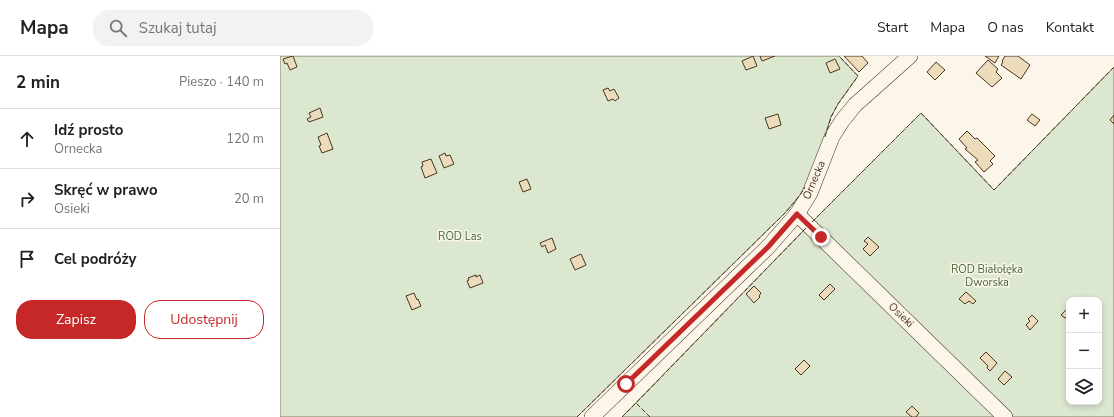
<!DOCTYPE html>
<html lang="pl">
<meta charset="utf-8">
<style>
body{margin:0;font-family:"Nunito Sans",sans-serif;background:#f2f2f2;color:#222}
.controls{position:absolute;right:12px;bottom:12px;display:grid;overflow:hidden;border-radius:8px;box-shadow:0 2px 6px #0003}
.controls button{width:36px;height:36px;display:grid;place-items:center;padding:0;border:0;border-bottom:1px solid #e0e0e0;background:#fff;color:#222;font:20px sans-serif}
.stop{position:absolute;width:12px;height:12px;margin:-9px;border:3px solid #c62828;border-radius:50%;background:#fff}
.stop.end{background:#c62828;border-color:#fff;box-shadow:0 1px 4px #0008}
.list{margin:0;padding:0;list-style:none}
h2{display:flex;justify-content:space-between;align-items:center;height:52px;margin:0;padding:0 16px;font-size:17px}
h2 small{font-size:13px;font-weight:400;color:#767676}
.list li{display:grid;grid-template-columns:26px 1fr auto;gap:12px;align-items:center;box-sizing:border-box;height:60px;padding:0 16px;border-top:1px solid #e0e0e0}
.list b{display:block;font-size:15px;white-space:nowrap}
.list p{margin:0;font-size:13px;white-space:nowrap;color:#767676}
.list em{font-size:13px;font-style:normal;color:#767676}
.actions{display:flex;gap:8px;padding:12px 16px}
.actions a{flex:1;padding:9px 0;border:1px solid #c62828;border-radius:16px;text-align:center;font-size:14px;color:#c62828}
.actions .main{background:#c62828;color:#fff}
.icon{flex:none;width:22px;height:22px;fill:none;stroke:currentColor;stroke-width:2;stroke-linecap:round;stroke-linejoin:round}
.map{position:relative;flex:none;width:834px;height:361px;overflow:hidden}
header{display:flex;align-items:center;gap:24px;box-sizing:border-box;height:56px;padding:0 20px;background:#fff;border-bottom:1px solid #e0e0e0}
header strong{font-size:19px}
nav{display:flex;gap:22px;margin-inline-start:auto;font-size:14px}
.search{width:280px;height:36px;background:#f2f2f2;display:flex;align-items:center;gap:10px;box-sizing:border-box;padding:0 14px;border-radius:16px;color:#767676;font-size:15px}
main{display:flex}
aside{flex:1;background:#fff}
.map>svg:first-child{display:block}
</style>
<header>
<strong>Mapa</strong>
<div class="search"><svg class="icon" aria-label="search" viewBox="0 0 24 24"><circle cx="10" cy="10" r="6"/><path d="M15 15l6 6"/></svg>Szukaj tutaj</div>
<nav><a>Start</a><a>Mapa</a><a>O nas</a><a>Kontakt</a></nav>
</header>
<main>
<aside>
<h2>2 min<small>Pieszo · 140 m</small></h2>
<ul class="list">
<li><svg class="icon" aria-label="ahead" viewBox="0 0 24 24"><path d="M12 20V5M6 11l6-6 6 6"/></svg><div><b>Idź prosto</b><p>Ornecka</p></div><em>120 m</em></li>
<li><svg class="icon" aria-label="right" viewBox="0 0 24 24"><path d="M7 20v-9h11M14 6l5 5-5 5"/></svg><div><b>Skręć w prawo</b><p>Osieki</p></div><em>20 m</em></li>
<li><svg class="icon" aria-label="arrive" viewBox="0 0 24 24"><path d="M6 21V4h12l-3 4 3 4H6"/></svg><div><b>Cel podróży</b></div></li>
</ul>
<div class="actions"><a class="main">Zapisz</a><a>Udostępnij</a></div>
</aside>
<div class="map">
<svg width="834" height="361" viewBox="0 0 834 361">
<rect width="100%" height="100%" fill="#fbf6e9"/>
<g fill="#dce7d0" stroke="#887966" fill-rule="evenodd">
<polygon points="0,0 559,0 578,20 558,48 551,61 535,110 521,138 505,157 297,361 0,361"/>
<path d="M 834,11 L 834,361 L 730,361 L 532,166 L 641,57 L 714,134 ZM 789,244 L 819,244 L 819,346 L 789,346 Z"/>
<polygon points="526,172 718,361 342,361"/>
</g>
<g fill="#ecdcbc" stroke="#4a3520">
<polygon points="13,0 17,11 10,14 7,7 5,8 3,3"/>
<polygon points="473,0 477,10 466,14 462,5"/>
<polygon points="480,0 495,0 482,5"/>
<polygon points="564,0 582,0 588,7 579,16"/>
<polygon points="705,0 719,0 715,7"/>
<polygon points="725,0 738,0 750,9 741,23 721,9 723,6 722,5"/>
<polygon points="555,3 560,13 550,17 546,7"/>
<polygon points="708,4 718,13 716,16 722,22 712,31 696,17"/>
<polygon points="656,6 665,14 655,24 647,16"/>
<polygon points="328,32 330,35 334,33 339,42 335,45 333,43 328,45 323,34"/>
<polygon points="40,52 43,61 29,66 27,63 31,61 29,57"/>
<polygon points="498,58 501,69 489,73 485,62"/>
<polygon points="752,58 760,64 755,70 747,64"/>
<polygon points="834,59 834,68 830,64"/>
<polygon points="687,75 695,83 697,82 715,100 710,105 713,108 704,116 695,106 698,104 685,93 687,92 679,83"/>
<polygon points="47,77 53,93 42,97 39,90 41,89 38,81"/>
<polygon points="165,97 166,100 170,99 174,108 164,112 159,100"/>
<polygon points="151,103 157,117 145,122 141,111 143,110 142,106"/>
<polygon points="247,123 251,133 243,136 239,126"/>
<polygon points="588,181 599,191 590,200 583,193 588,188 584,185"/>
<polygon points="272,182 276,193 268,197 265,189 262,191 260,187"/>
<polygon points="301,198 306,209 295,214 290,203"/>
<polygon points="196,219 196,221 200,219 203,227 190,232 187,225 189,224 188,222"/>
<polygon points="550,228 555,233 544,244 539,239"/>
<polygon points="474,230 481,237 479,240 480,241 474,247 466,238"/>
<polygon points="686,236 696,245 693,248 689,245 685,248 679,243"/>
<polygon points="134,237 137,244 138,243 141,250 132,254 126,240"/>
<polygon points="788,252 789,252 789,263 787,261 785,262 781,259"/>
<polygon points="752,259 758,265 750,274 746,269 750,265 748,263"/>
<polygon points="706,296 717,307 710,315 707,312 708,310 700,302"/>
<polygon points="524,304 530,310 521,319 515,313"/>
<polygon points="725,315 732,321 724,329 718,323"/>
<polygon points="632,350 639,357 636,361 632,361 626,356"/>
</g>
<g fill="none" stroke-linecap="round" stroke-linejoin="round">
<g stroke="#4a3520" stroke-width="16">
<g id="minor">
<polyline points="517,158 725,361"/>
<polyline points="312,361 488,191 517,158 530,137 552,81 562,65 575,49 630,0"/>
</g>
</g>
<use href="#minor" stroke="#fbf6e9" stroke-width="15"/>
<g stroke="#4a3520" stroke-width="1" stroke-dasharray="5 2" stroke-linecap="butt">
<polyline points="545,81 551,61 558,48 578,20 559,0"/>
<polyline points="532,166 641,57 714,134 834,11"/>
<polyline points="297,361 505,157 521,138 525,131"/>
<polyline points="342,361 356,347 357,348"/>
<polyline points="370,361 356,347 526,172"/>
</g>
</g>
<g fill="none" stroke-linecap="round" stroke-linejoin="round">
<polyline stroke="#c62828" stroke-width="5" points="346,328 488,191 517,158 541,181"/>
</g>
<g text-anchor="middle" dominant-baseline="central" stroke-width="3" stroke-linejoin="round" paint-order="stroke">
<g font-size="11" fill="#4a3520" stroke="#fbf6e9">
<text transform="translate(534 124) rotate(-67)">Ornecka</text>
<text transform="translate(621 259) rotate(44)">Osieki</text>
</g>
<g font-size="11" fill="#436837" stroke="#fbf6e9">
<text x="180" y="180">ROD Las</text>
<text x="707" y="213">ROD Białołęka<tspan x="707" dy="13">Dworska</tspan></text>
</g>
</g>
</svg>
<div class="controls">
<button>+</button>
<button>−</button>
<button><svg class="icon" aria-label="layers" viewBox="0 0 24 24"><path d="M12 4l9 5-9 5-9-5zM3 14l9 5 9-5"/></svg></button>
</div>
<div class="stop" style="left:346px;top:328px"></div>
<div class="stop end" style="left:541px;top:181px"></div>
</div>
</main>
